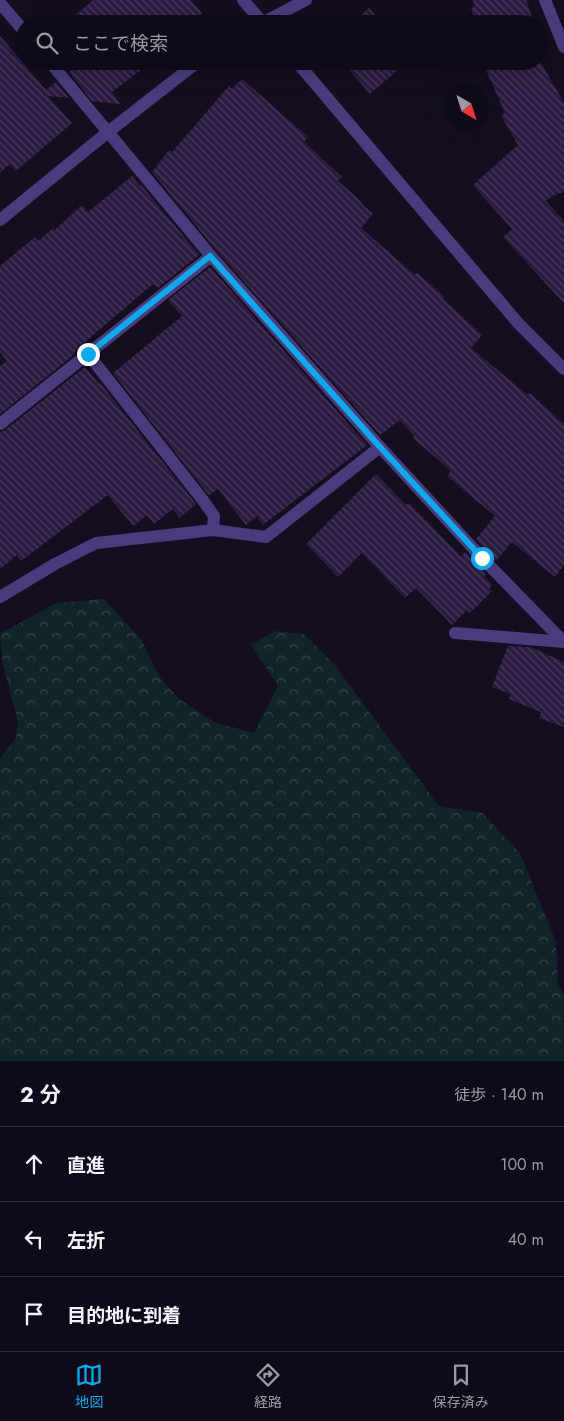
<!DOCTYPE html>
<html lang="ja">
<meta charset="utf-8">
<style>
body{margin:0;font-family:Jost,"Noto Sans JP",sans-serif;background:#1d1825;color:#f1f3f6}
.compass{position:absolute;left:444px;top:85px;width:45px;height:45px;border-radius:50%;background:#0f0a18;box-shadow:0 5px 20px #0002;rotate:141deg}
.stop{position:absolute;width:15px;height:15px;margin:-11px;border:4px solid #0da9eb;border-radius:50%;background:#fff}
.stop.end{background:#0da9eb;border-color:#fff;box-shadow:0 1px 5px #0008}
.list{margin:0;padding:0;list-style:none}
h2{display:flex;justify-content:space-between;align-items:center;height:65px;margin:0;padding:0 20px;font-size:21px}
h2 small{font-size:16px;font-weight:400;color:#9b9aa2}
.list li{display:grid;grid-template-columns:32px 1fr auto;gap:15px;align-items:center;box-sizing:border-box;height:75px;padding:0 20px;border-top:1px solid #2f2b37}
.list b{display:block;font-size:19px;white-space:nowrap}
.list em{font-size:16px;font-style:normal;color:#9b9aa2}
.icon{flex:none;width:28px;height:28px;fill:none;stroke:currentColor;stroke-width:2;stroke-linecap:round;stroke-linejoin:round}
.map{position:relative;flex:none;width:564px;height:1061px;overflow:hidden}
.search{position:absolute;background:#0f0a18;box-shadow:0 5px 20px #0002;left:15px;right:15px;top:15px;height:55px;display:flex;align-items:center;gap:12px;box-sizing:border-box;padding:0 18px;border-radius:28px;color:#9b9aa2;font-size:19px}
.sheet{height:290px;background:#0f0a18}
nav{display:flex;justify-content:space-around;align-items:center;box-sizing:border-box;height:70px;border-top:1px solid #2f2b37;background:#0f0a18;font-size:14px;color:#9b9aa2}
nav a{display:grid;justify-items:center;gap:2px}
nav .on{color:#0da9eb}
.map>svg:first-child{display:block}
</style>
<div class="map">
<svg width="564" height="1061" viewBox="0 0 564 1061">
<defs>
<pattern id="forest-crowns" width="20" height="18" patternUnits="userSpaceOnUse" patternTransform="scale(1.25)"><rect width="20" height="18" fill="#112529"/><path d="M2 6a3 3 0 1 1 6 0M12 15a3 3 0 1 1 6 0" fill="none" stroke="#334449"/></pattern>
<pattern id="building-back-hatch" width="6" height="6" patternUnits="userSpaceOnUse" patternTransform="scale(1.25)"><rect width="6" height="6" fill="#2a1b40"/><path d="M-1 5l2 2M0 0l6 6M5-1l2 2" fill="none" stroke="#483b5c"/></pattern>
</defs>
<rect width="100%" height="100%" fill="#140e20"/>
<polygon fill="url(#forest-crowns)" points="104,599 141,639 159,676 178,698 214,722 254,733 278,686 251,645 275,631 304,634 334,664 439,806 482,813 520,853 556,942 558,984 564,996 564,1061 0,1061 0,759 16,738 18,722 3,665 0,634 56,603"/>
<g fill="url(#building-back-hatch)">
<polygon points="93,0 191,0 202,13 189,24 65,24"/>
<polygon points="473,0 526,0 534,22 530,24 476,24 471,8 475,7"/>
<polygon points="369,8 383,24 351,24"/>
<polygon points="0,36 46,90 56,82 69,98 48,96 72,123 16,171 10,164 0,173"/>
<polygon points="83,61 149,61 150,63 112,92 120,104 92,101 69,72"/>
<polygon points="342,61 408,61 370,94"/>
<polygon points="482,61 540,61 564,103 564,191 545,200 564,221 564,303 503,237 512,229 473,185 518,145 501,115 505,113"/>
<polygon points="242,79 308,137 304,142 342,177 338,181 362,202 361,203 373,214 361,228 415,275 417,273 444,296 443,299 482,335 471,348 528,395 530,393 564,424 564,565 555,577 512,542 496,561 476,539 495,516 447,476 451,471 413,438 414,436 400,420 380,435 217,251 152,172 169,150 172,152 229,86 232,89"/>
<polygon points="132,176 140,186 141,185 199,255 158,288 153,284 78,348 74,353 75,354 0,414 0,366 7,361 0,352 0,266 35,237 38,241 53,228 55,230 82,205 88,212"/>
<polygon points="210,267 367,445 263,525 257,516 246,525 218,489 210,495 208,494 113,373 182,316 168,300"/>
<polygon points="85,367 99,384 100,383 196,504 180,518 173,509 154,524 147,515 133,526 108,495 21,561 17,555 0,569 0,432 5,430"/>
<polygon points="376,474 406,505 409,503 461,557 465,552 486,574 484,576 492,585 489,589 492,591 470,613 467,610 452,625 416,588 405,598 362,553 338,577 306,544"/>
<polygon points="508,646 530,647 564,662 564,727 539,718 541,712 509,699 511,694 492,687"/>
</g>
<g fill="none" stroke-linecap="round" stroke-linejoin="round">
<g stroke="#4b3b7c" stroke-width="12">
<polyline points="243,0 264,24"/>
<polyline points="545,0 564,47"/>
<polyline points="0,3 24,31"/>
<polyline points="260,24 306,0"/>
<polyline points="49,61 211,256 380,447 482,558 564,642"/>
<polyline points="296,61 518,323 564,369"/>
<polyline points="0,220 108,132 199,61"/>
<polyline points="88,354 202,499 214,516 213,530"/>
<polyline points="0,424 211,256"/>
<polyline points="0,597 55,564 96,543 213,530 266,537 380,447"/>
<polyline points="455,633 564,642"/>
</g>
</g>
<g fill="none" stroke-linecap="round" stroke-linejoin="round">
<polyline stroke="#0da9eb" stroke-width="6" points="88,354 210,256 380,447 482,558"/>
</g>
</svg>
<svg class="compass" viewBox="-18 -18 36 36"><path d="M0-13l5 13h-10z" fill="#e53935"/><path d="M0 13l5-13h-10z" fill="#9b9aa2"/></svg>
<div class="stop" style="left:482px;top:558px"></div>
<div class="stop end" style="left:88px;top:354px"></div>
<div class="search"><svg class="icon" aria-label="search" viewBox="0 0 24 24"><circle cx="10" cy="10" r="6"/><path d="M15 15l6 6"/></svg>ここで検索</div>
</div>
<section class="sheet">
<h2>2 分<small>徒歩 · 140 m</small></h2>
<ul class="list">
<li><svg class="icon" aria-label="ahead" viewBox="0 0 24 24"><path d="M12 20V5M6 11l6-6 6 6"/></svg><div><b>直進</b></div><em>100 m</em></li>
<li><svg class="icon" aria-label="left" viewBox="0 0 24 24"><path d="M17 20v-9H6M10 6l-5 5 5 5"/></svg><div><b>左折</b></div><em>40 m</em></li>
<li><svg class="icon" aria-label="arrive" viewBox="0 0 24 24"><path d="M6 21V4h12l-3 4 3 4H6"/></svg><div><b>目的地に到着</b></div></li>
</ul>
</section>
<nav>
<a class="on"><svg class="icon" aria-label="map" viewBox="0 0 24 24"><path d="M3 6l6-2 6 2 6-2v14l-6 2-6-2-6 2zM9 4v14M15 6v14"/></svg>地図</a>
<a><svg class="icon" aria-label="directions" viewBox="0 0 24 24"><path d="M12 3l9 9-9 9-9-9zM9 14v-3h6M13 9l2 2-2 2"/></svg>経路</a>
<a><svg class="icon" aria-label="saved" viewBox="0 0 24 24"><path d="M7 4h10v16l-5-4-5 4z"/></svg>保存済み</a>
</nav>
